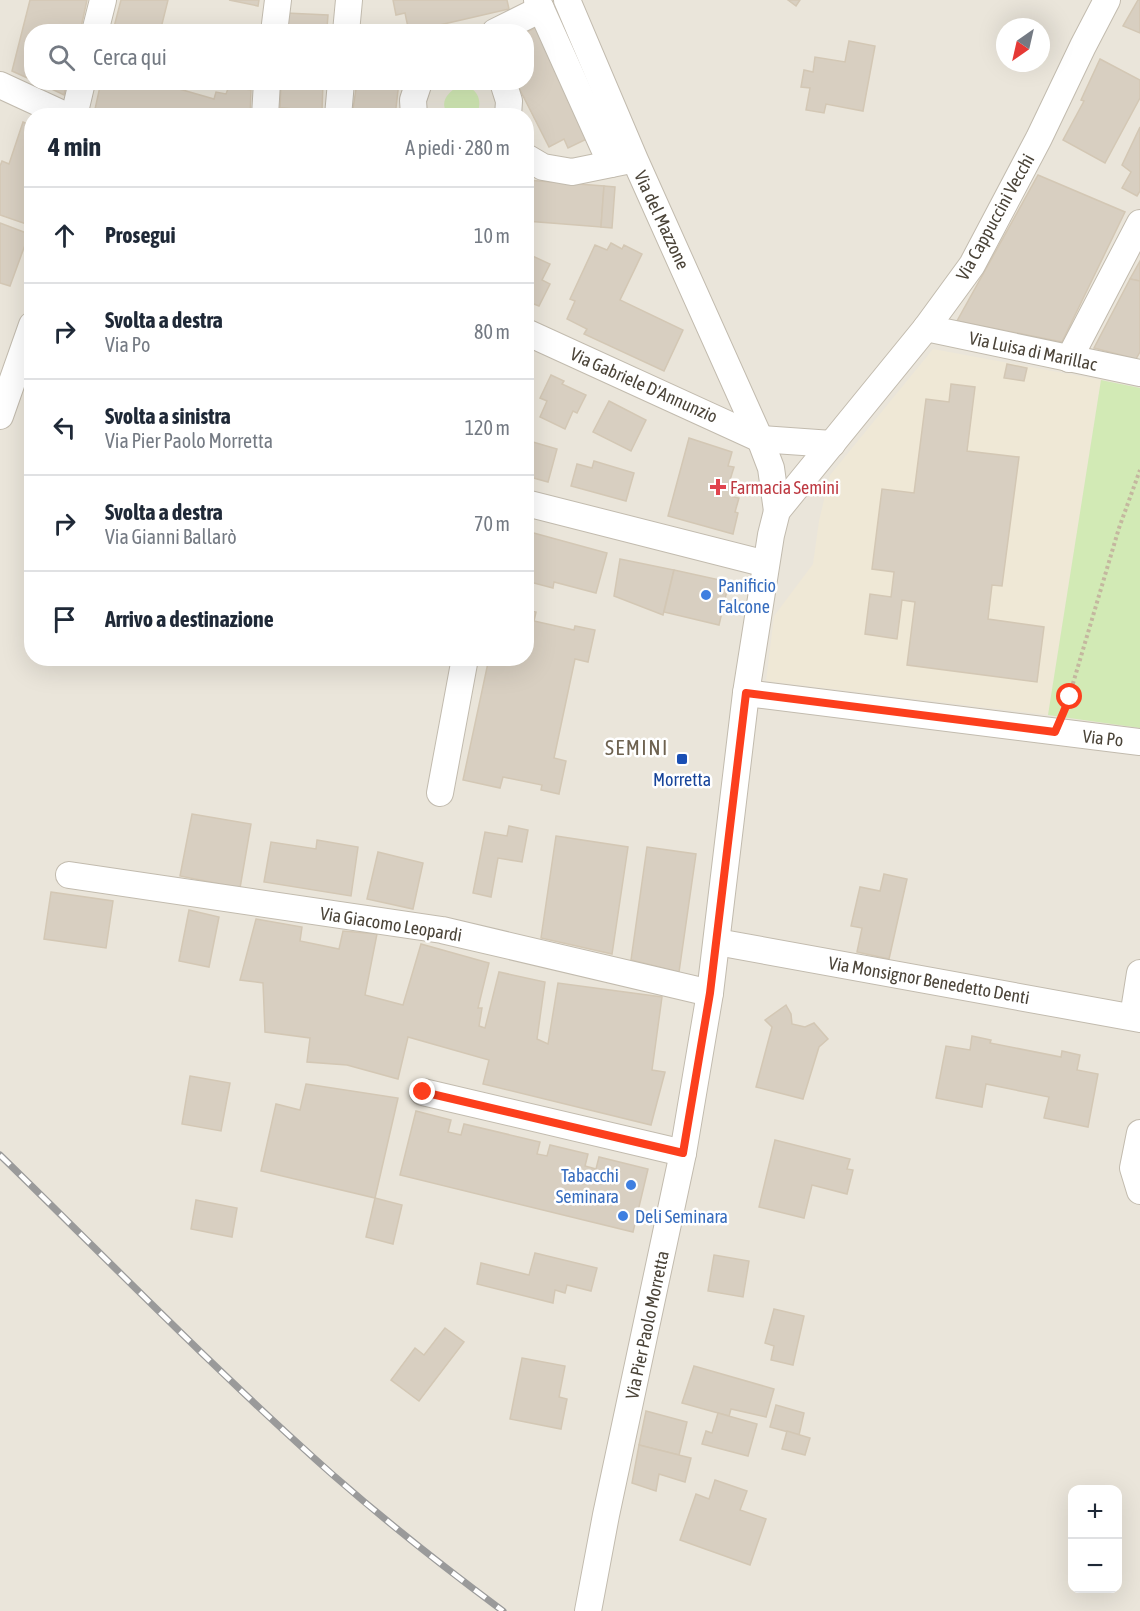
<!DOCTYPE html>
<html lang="it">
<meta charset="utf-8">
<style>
body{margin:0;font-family:"Asap Condensed",sans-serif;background:#f2f2f3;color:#1f2937}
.controls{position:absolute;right:18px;bottom:18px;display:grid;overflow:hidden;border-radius:12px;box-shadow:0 6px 24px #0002}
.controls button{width:54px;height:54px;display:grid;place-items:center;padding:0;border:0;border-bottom:2px solid #e0e1e3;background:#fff;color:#1f2937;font:30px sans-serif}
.compass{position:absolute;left:996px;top:18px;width:54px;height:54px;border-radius:50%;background:#fff;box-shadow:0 6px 24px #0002;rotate:214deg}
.stop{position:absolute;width:18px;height:18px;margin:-14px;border:4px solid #fc3f1d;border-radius:50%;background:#fff}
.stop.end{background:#fc3f1d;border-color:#fff;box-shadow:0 2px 6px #0008}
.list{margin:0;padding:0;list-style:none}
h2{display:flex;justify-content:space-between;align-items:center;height:78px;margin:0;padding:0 24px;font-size:26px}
h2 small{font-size:20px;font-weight:400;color:#747a83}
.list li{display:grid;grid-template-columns:39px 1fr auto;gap:18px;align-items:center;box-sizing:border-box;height:96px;padding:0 24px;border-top:2px solid #e0e1e3}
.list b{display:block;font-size:22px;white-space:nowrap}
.list p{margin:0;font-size:20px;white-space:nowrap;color:#747a83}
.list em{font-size:20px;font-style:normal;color:#747a83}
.icon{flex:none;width:33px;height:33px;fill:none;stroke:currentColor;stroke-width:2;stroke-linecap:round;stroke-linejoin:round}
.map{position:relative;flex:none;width:1140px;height:1611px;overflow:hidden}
.search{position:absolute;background:#fff;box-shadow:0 6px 24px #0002;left:24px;top:24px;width:510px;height:66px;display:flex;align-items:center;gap:15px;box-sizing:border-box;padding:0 21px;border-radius:24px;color:#747a83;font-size:22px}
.panel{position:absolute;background:#fff;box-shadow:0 6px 24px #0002;left:24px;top:108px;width:510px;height:558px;border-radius:24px}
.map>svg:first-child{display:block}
</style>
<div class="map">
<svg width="1140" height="1611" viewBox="0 0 1140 1611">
<rect width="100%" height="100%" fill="#f6f3ec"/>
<path fill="#eae5da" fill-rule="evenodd" d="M 0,0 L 1140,0 L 1140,1611 L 0,1611 ZM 1005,27 L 1041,27 L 1041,63 L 1005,63 ZM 32,32 L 526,32 L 526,82 L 32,82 ZM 32,116 L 526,116 L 526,658 L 32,658 ZM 1072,1490 L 1118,1490 L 1118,1588 L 1072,1588 Z"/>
<polygon fill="#efe8d6" points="933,349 1101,380 1048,715 766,681 774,616 813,564 819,521 830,475"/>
<g fill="#d2eab5">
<path d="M 457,87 C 460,87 464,86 467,87 C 480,90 483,107 475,115 L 449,115 C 439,104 446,94 457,87 Z"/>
<polygon points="1101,380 1140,388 1140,728 1048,715"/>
</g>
<g fill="#d8cfc1" stroke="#d3c7b4" stroke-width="1.5">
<polygon points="30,0 87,0 80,32 32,32 32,80 12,71"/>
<polygon points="121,0 168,0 160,32 131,32 114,27"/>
<polygon points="229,0 259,0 258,6"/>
<polygon points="393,0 507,0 509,9 409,32 405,13 396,15"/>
<polygon points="788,0 800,0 796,6"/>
<polygon points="1138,0 1140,0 1140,33 1123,26"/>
<polygon points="286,13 328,15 327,28 285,25"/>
<polygon points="285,25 327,28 327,32 285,32"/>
<polygon points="537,27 591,137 568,148 564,139 549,147 516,82 526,82 526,32"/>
<polygon points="849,41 875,46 863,111 826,104 824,113 806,110 810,88 801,87 804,70 813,72 815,57 845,62"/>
<polygon points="1100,59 1140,80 1140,98 1105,163 1063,140 1084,101 1081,100"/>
<polygon points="37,82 67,82 64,95"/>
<polygon points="101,82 155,82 214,99 216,92 226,94 229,86 251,90 250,116 108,116 95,109"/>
<polygon points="281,82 323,82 322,111 280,108"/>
<polygon points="357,82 399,82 395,116 352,116"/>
<polygon points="280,108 322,111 321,116 279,116"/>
<polygon points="23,122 32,126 32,226 0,215 0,166 2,161 9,164"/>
<polygon points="1140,127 1140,191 1137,196 1122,188 1131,172 1122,165"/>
<polygon points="1038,175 1125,212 1062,342 957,321"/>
<polygon points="526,180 604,186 601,227 526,221"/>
<polygon points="604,186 615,187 612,228 601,227"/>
<polygon points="0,223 29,234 10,286 0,283"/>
<polygon points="611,243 622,249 624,245 642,254 620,300 683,330 664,371 584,334 587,329 567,319 575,301 570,299 595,245 607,250"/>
<polygon points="526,253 550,264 542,280 550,284 539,306 526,301"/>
<polygon points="1140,261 1140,281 1130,279"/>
<polygon points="1130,279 1140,281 1140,352 1136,359 1094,348"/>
<polygon points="1007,364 1027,368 1024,381 1004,378"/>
<polygon points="551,375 564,381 562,384 586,395 577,413 573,411 565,429 540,417 547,401 540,398"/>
<polygon points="951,384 975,387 967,451 1019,457 1002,586 992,585 988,619 1044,627 1037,682 907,665 915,602 902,600 897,639 865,634 870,594 891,597 894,572 872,569 882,489 914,493 926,399 949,402"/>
<polygon points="609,401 646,420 631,451 593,432"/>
<polygon points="689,438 732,452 728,466 734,467 730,480 737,482 733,497 739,498 735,512 738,513 733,534 668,516"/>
<polygon points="526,440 557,449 548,482 526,476"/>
<polygon points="594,461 634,473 626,501 571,486 577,464 592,468"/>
<polygon points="530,532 607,553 596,593 554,582 553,588 526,581 526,544"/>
<polygon points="620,559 674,570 663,615 614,596"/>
<polygon points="674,570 729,582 719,625 664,612"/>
<polygon points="526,610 536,612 534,621 574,630 575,626 595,630 588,662 575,659 554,758 566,761 559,794 541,790 542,785 503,777 500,788 463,780 489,658 526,658"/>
<polygon points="381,658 411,658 410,665"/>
<polygon points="192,814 251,824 240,888 180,876"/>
<polygon points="509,826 528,830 522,862 498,858 491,897 473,893 485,832 507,836"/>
<polygon points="556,836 628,847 612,954 541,938"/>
<polygon points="317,840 358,847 351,896 264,882 271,842 316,849"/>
<polygon points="647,847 696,854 679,972 631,960"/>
<polygon points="378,852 423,863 413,909 367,899"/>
<polygon points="884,874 907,879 889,959 857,952 862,928 851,926 860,887 880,891"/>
<polygon points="51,892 113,901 106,948 44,939"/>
<polygon points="189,910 219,917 209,967 179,961"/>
<polygon points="256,919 302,927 300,941 339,949 343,931 377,934 365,995 403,1005 421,944 489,963 478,1008 482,1008 479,1026 485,1028 499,972 545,982 537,1039 548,1044 558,983 662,997 652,1070 665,1072 651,1125 483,1084 489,1060 408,1037 398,1079 347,1065 307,1062 310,1038 265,1032 263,983 240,980"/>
<polygon points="786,1005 791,1014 792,1024 805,1027 814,1023 828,1039 819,1047 803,1099 756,1087 772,1027 765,1020"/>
<polygon points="972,1036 991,1040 990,1043 1061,1057 1062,1051 1080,1055 1077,1070 1098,1074 1088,1127 1044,1118 1049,1097 986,1084 982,1107 936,1098 946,1046 970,1050"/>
<polygon points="190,1076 230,1083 221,1131 182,1124"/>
<polygon points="306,1084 398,1098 375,1198 261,1171 276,1104 300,1110"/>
<polygon points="416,1111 451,1120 448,1132 461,1135 464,1124 540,1142 537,1154 547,1156 550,1145 588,1154 585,1166 596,1169 599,1157 648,1169 633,1232 400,1175"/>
<polygon points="775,1140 850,1159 847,1169 853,1170 847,1194 812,1185 804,1218 759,1207"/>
<polygon points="375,1198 402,1205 393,1244 366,1237"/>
<polygon points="196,1200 237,1208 232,1237 191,1229"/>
<polygon points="535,1253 597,1268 591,1291 567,1285 565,1293 555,1290 553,1303 477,1284 481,1263 529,1275"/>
<polygon points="714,1255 749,1261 743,1297 708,1291"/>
<polygon points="774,1309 804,1316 793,1365 771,1360 774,1346 765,1343"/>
<polygon points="445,1328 464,1342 419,1401 391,1380 415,1348 424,1355"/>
<polygon points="522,1358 565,1366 559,1397 567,1399 561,1429 510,1419"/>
<polygon points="694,1366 774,1389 766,1417 731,1409 729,1416 682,1403"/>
<polygon points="776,1405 804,1413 799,1435 770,1427"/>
<polygon points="646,1411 687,1422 679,1455 639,1445"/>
<polygon points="718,1413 757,1424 748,1456 702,1444 706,1431 712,1433"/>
<polygon points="787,1431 810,1438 805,1455 782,1449"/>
<polygon points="639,1445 691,1458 685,1482 659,1474 656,1491 632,1483"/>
<polygon points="715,1480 747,1491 740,1510 766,1519 750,1565 680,1540 696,1494 709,1499"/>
</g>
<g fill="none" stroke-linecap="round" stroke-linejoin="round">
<g stroke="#c2bbae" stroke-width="28">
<g id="street">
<polyline points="537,0 611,164"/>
<polyline points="567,0 635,160 760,439 771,468 777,511"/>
<polyline points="95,32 103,0"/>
<polyline points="274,32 278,0"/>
<polyline points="346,32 349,0"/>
<polyline points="495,32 541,9"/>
<polyline points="503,82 509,101 508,116"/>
<polyline points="0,85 67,116"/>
<polyline points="74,116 82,82"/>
<polyline points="265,116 267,82"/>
<polyline points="338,116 341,82"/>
<polyline points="414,116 413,100 419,82"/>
<polyline points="526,157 543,167 572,172 626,161"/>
<polyline points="926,328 1140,373"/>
<polyline points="526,332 760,439 832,444"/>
<polyline points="1069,359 1140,223"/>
<polyline points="0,416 32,325"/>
<polyline points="526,503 766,564"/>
<polyline points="746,693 1140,742"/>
<polyline points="440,793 465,658"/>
<polyline points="69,875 442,930 710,993"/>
<polyline points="717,942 1140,1019"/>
<polyline points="1133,1017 1140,973"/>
<polyline points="423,1092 683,1153"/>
<polyline points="1140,1133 1133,1168 1140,1191"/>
<polyline points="588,1611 606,1515 683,1153 710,993 746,693 771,535 777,511 926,328 972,265 1039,138 1083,46 1107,0"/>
</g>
</g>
<polyline stroke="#c4b79f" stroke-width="4" stroke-dasharray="3 3" stroke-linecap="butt" points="1066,707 1119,528 1140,470"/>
<use href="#street" stroke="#fff" stroke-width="26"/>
<g stroke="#9a9a9a" stroke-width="7">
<path id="rail" d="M 0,1155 C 110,1262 218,1373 333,1475 C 388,1523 445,1568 503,1611"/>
</g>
<use href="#rail" stroke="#fff" stroke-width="4.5" stroke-dasharray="14" stroke-linecap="butt"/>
</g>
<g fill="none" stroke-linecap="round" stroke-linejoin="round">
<polyline stroke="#fc3f1d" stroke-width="8" points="423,1092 683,1153 710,993 746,693 1055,732 1070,697"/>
</g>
<path fill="#e0444e" stroke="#fff" stroke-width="2" d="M715 478h6v6h6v6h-6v6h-6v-6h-6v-6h6z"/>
<g fill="#3f7fe0" stroke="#fff" stroke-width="2">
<circle cx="706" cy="595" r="6"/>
<circle cx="631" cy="1185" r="6"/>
<circle cx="623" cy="1216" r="6"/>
</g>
<rect fill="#1a4fb4" stroke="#fff" stroke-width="2" x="676" y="753" width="12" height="12" rx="3"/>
<g text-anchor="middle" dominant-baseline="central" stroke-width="5" stroke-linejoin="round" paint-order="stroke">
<g font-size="18" fill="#4b4439" stroke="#fff">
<text transform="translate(995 217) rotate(-61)">Via Cappuccini Vecchi</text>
<text transform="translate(662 220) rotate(65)">Via del Mazzone</text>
<text transform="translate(1033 351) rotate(12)">Via Luisa di Marillac</text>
<text transform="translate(644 385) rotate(24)">Via Gabriele D'Annunzio</text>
<text transform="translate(1103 738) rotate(6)">Via Po</text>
<text transform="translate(391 924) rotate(9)">Via Giacomo Leopardi</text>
<text transform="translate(929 980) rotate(10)">Via Monsignor Benedetto Denti</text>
<text transform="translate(647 1325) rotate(-78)">Via Pier Paolo Morretta</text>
</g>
<g font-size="18" fill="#be3a42" stroke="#fff" text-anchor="start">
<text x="730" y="487">Farmacia Semini</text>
</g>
<g font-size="18" fill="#366cbe" stroke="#fff" text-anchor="start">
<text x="718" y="585">Panificio<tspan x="718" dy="21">Falcone</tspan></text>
<text x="619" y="1175" text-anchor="end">Tabacchi<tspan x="619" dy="21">Seminara</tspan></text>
<text x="635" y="1216">Deli Seminara</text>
</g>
<g font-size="18" fill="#164399" stroke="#fff">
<text x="682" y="779">Morretta</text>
</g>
<g font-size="21" letter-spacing="1.5" fill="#6e6250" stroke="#fff">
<text x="637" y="747">SEMINI</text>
</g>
</g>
</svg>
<div class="controls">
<button>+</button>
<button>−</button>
</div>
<svg class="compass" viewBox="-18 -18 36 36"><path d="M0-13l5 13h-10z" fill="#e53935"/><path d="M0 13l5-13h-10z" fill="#747a83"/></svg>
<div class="stop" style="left:1070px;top:697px"></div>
<div class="stop end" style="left:423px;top:1092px"></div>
<div class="search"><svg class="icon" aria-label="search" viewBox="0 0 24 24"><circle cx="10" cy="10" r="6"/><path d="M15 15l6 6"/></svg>Cerca qui</div>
<section class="panel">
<h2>4 min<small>A piedi · 280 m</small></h2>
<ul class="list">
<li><svg class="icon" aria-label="ahead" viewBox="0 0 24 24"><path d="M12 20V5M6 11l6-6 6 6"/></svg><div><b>Prosegui</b></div><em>10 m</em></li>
<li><svg class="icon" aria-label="right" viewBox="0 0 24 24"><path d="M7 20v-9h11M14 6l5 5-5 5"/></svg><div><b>Svolta a destra</b><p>Via Po</p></div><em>80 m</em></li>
<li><svg class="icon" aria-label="left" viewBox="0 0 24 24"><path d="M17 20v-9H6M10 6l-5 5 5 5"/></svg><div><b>Svolta a sinistra</b><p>Via Pier Paolo Morretta</p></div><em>120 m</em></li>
<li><svg class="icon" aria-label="right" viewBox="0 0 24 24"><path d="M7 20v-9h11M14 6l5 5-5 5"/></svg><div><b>Svolta a destra</b><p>Via Gianni Ballarò</p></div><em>70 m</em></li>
<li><svg class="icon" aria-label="arrive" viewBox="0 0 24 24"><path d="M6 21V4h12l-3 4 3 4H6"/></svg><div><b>Arrivo a destinazione</b></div></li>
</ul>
</section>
</div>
